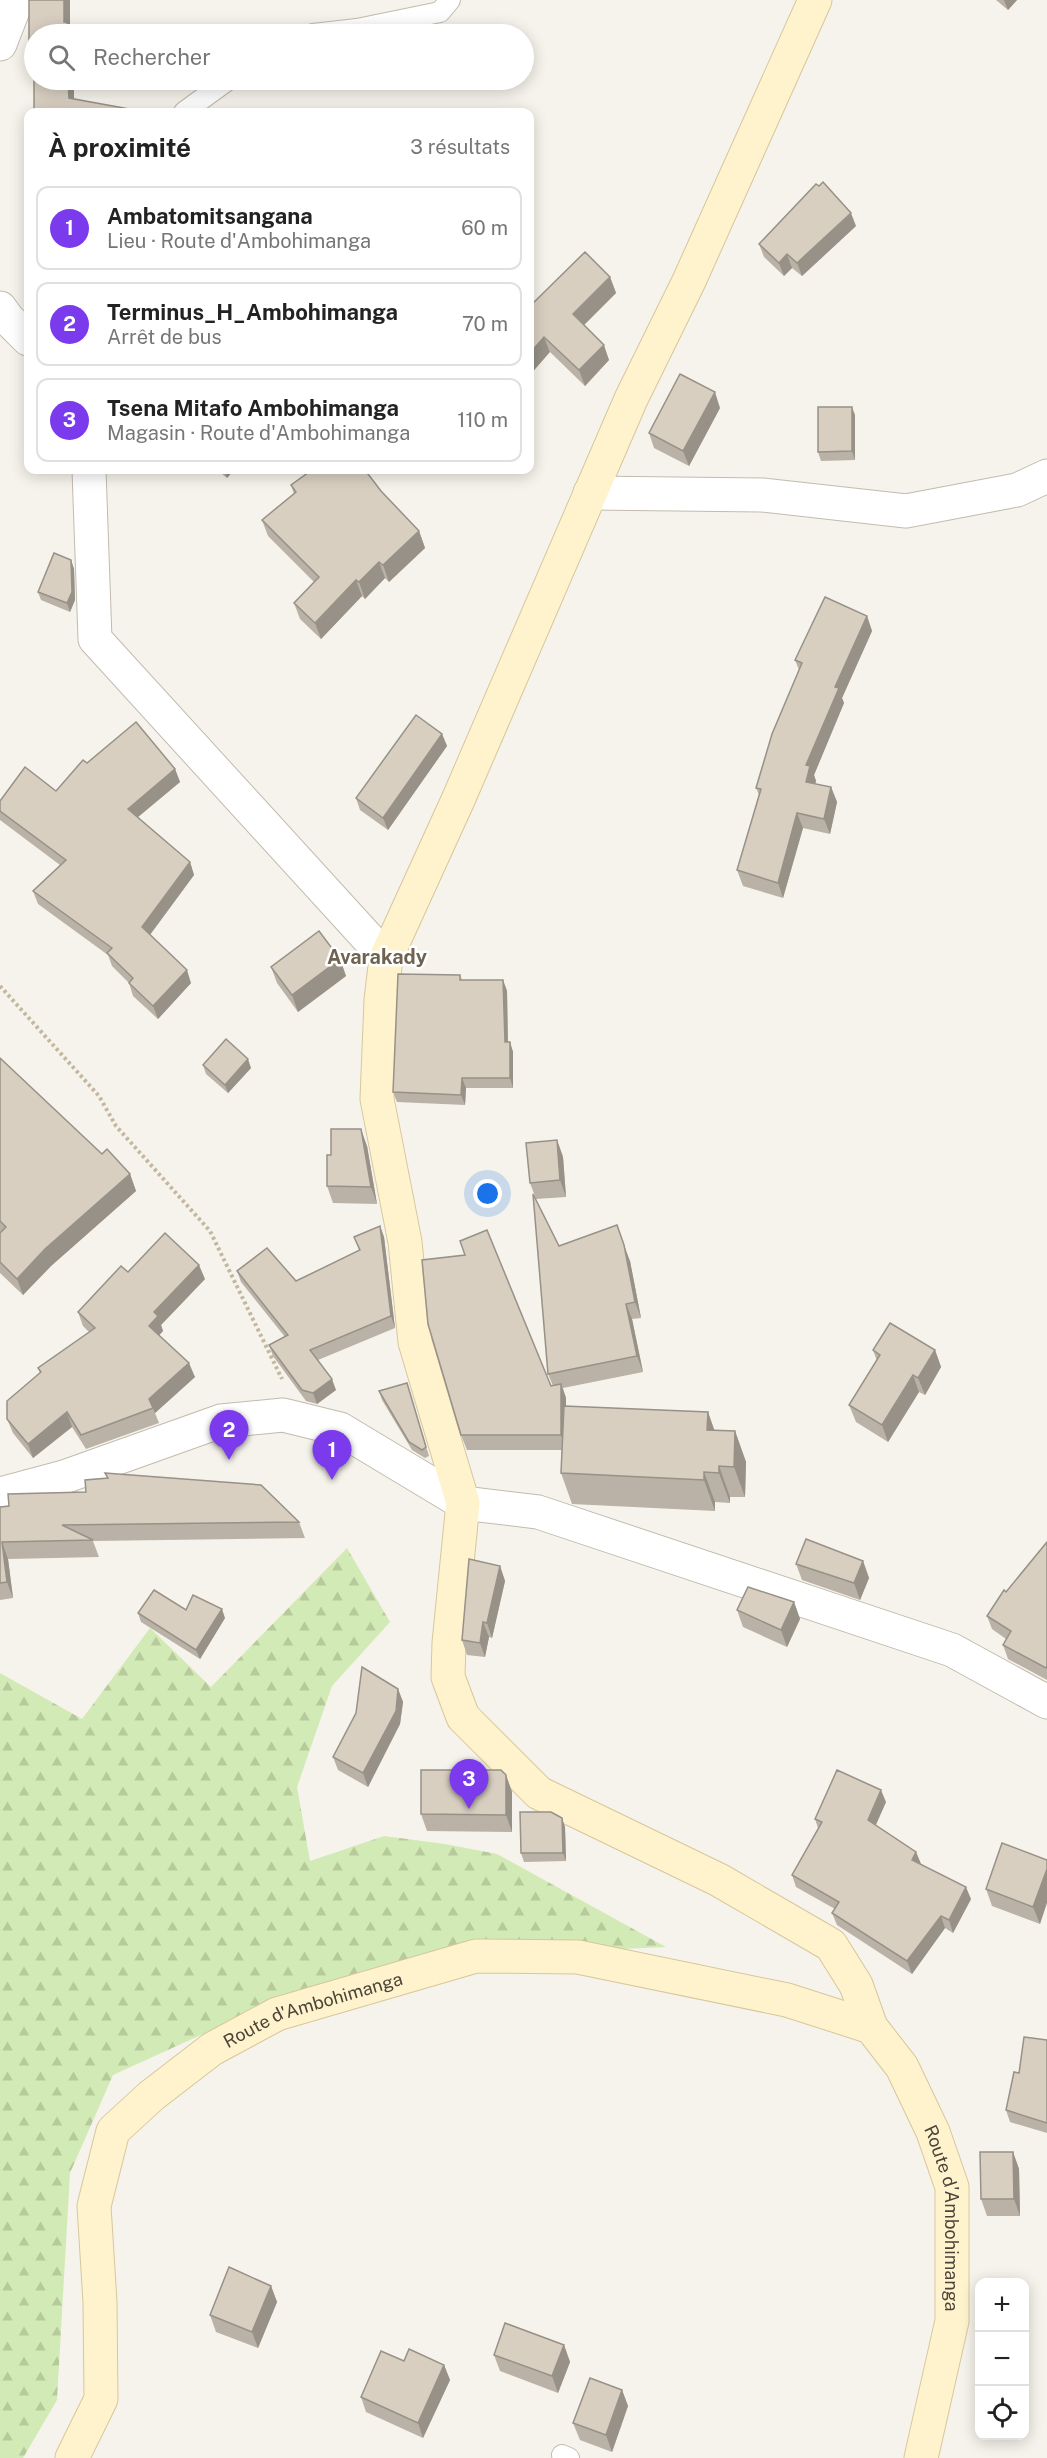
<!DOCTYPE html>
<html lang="fr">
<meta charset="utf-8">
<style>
body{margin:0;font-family:"Public Sans",sans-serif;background:#f6f6f6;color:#222}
.controls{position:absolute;right:18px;bottom:18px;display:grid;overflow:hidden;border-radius:12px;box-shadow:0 3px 15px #0003}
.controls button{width:54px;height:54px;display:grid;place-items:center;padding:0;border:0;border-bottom:2px solid #e0e0e0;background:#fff;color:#222;font:30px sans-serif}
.you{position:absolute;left:488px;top:1194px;width:21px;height:21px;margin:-15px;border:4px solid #fff;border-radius:50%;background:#1a73e8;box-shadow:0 0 0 9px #1a73e833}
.badge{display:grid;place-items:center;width:39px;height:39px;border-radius:50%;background:#7c3aed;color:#fff;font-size:20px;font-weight:700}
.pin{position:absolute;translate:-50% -50px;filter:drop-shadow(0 2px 3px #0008)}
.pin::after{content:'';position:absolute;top:32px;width:21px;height:18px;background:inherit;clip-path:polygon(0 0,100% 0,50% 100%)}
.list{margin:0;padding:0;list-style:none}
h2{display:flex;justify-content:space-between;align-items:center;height:78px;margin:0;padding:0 24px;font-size:26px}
h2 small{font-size:20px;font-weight:400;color:#767676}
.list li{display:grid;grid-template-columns:39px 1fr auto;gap:18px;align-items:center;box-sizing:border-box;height:84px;margin:0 12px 12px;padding:0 12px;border:2px solid #e0e0e0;border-radius:12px}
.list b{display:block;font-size:22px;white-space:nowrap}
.list p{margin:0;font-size:20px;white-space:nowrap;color:#767676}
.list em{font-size:20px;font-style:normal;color:#767676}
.icon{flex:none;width:33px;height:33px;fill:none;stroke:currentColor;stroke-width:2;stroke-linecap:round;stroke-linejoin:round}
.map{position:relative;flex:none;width:1047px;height:2458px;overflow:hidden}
.search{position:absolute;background:#fff;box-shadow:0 3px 15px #0003;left:24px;top:24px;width:510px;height:66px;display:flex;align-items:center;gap:15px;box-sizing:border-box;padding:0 21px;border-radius:33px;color:#767676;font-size:22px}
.panel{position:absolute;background:#fff;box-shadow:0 3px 15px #0003;left:24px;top:108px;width:510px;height:366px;border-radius:12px}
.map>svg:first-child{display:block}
</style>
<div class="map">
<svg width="1047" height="2458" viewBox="0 0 1047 2458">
<defs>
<pattern id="forest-firs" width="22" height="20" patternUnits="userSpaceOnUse" patternTransform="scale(1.5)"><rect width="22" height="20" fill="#d2eab5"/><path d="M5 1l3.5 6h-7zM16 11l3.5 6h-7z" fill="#b6ca9c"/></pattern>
</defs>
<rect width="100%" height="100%" fill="#f6f3ec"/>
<polygon fill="url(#forest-firs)" points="347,1548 390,1622 332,1686 297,1787 310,1861 384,1836 445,1844 497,1854 666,1947 597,1950 260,2008 113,2075 70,2173 57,2400 23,2458 0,2458 0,1673 82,1719 150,1628 211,1687"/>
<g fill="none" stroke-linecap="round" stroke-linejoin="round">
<g stroke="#c2bbae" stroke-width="22">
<g id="lane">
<polyline points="313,34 357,29 440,12 450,0"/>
<polyline points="184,112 228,80"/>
<polyline points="562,2455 569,2458"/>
</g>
</g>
<g stroke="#c2bbae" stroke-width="35">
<g id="street">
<polyline points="0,44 17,0"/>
<polyline points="0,308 8,319 28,339"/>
<polyline points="89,470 95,639 386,958"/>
<polyline points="590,493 762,495 906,511 1017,490 1047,476"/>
<polyline points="0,1494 64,1477 221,1421 283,1415 340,1429 463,1503 538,1512 952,1650 1047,1702"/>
</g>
</g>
<g stroke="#d6c79b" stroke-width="35">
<g id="secondary">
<path id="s1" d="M 815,0 L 689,281 L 631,399 L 458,800 L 386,958 L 381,1000 L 377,1099 L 405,1242 L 415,1342 L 463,1503 L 449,1643 L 448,1677 L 463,1717 L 539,1793 L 719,1880 L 831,1945 L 856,1985 L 871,2027 L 902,2067 L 933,2132 L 952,2187 L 952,2321 L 921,2458"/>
<path id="s2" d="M 72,2458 L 101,2399 L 100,2302 L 94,2206 L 113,2131 L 151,2096 L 212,2049 L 277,2014 L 476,1956 L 578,1957 L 787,2000 L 871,2027"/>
</g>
</g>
<polyline stroke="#c4b79f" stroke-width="4" stroke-dasharray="3 3" stroke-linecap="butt" points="0,986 99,1096 116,1126 210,1231 282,1379"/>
<use href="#lane" stroke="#fff" stroke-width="20"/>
<use href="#street" stroke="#fff" stroke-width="33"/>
<use href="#secondary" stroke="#fff3cd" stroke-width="33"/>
</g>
<g fill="#bab2a6">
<polygon points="29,0 70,0 70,28 74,99 135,110 136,112 34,112 34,76 29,64"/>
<polygon points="996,0 1017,0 1008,10"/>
<polygon points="856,226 802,276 792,268 784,276 764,257 759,244"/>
<polygon points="610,277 616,293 584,325 609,360 585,386 550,352 530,306"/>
<polygon points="720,408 689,466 654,448 649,433"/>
<polygon points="855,415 855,460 821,461 818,452"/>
<polygon points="217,470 234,470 227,478"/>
<polygon points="291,485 381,491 419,531 425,548 389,582 385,578 365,599 362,596 321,639 300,619 294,603 314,582 268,536 262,520 294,494"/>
<polygon points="71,560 74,569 75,600 70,612 41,600 38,592"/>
<polygon points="867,616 872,631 842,698 844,703 814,775 816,781 815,784 831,787 837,802 830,834 803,828 783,898 743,886 737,870 759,795 756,788 799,670 795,660"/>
<polygon points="442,734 447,746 388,830 360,810 356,798"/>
<polygon points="87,763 175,769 180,782 138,817 190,862 194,875 150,935 191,983 158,1019 133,996 129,983 112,966 108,955 38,904 33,891 60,865 0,820 0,801 56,791"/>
<polygon points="340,959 346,976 298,1012 277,983 271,967"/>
<polygon points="460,975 462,980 503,980 507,991 508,1042 510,1042 513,1052 513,1088 466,1088 465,1105 397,1102 393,1092"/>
<polygon points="0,1058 102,1154 130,1174 136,1191 51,1266 23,1295 0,1273"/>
<polygon points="203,1065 251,1068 228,1093 206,1074"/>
<polygon points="557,1140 563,1157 566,1197 536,1199 530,1183"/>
<polygon points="367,1146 377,1204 333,1203 327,1186 331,1155"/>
<polygon points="380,1226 384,1237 395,1328 318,1360 336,1390 317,1404 306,1401 273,1356 269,1345 285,1337 241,1282 237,1271 296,1281 359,1250 354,1237"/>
<polygon points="460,1241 551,1386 553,1386 548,1374 559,1246 630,1261 641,1318 632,1319 643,1372 563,1388 566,1398 566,1406 708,1412 714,1431 735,1431 746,1462 745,1497 730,1497 730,1503 715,1502 715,1511 572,1504 561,1473 562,1450 467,1450 461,1435 465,1255"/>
<polygon points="128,1272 205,1279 161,1325 163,1331 159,1335 195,1377 155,1413 159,1423 86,1449 72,1427 33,1458 13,1433 7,1419 40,1373 38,1368 89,1332 83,1326 78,1312"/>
<polygon points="873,1350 935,1350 941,1367 925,1395 919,1392 888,1442 856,1422 849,1405 877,1361"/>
<polygon points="407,1383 429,1456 425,1458 412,1450 382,1400 379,1391"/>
<polygon points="105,1473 299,1522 305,1538 93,1541 99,1557 8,1559 13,1598 0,1600 0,1507 86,1492 107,1478"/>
<polygon points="1047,1542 1047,1680 1008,1659 1003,1645 1006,1639 992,1629 987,1616"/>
<polygon points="863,1561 869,1578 860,1600 802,1580 796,1564"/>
<polygon points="500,1566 505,1581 492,1638 489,1637 485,1657 467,1655 462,1640"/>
<polygon points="794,1602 800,1619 787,1647 743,1627 737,1610"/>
<polygon points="186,1610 225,1618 200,1659 141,1622 138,1613"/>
<polygon points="398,1689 403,1702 400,1724 368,1787 338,1770 333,1757"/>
<polygon points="506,1775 512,1792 512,1832 427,1831 421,1814"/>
<polygon points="886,1802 876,1825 916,1852 921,1864 971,1899 953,1933 945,1928 912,1974 837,1925 832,1913 835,1909 796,1887 792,1875 818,1828 815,1819"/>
<polygon points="562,1818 565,1827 566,1861 524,1862 521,1853"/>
<polygon points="1047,1860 1040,1924 992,1906 986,1889"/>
<polygon points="1047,2040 1047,2133 1010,2122 1006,2110 1019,2073"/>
<polygon points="1013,2152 1019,2169 1020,2216 987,2216 981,2199"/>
<polygon points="271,2286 277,2302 258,2348 216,2332 210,2315"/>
<polygon points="564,2345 570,2362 558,2393 500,2371 494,2355"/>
<polygon points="404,2361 444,2365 450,2380 423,2438 366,2412 361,2397"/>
<polygon points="622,2390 628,2406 612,2452 580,2440 573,2423"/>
</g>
<g fill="#979187">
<polygon points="64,0 70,0 70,28 72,34 68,34 64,22"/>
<polygon points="1004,0 1017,0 1008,10"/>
<polygon points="68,80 74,80 74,112 69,98"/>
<polygon points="851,213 856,226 802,276 797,263"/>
<polygon points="787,254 792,268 784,276 779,263"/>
<polygon points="610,277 616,293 579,330 573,314"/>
<polygon points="544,337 550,352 530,375 530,353"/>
<polygon points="604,345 609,360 585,386 579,370"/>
<polygon points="715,392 720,408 689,466 683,451"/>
<polygon points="852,407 855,415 855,460 852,451"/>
<polygon points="224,470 234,470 227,478"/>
<polygon points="419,531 425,548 389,582 383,565"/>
<polygon points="71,560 74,569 75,600 70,612 67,603"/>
<polygon points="379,562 385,578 365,599 359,582"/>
<polygon points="356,580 362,596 321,639 315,623"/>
<polygon points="867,616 872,631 842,698 844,703 814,775 816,781 811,797 806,782 806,765 835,687"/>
<polygon points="442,734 447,746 388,830 383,818"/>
<polygon points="175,769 180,782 132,822 128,809"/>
<polygon points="831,787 837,802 830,834 824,819"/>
<polygon points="797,813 803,828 783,898 778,883"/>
<polygon points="190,862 194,875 146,940 142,927"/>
<polygon points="340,959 346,976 298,1012 292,995"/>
<polygon points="187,970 191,983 158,1019 153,1006"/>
<polygon points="503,980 507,991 508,1052 505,1042"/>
<polygon points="510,1042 513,1052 513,1088 510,1078"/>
<polygon points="248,1059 251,1068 228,1093 225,1085"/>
<polygon points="462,1078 466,1088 465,1105 461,1095"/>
<polygon points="361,1129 367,1146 377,1204 371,1187"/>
<polygon points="557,1140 563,1157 566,1197 560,1180"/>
<polygon points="130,1174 136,1191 51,1266 23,1295 17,1279 45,1249"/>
<polygon points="380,1226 384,1237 395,1328 391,1316"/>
<polygon points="624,1245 630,1261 641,1318 635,1302"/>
<polygon points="199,1265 205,1279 161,1325 163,1331 155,1340 149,1326 154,1312"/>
<polygon points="626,1304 632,1319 643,1372 637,1356"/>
<polygon points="935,1350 941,1367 925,1395 918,1378"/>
<polygon points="189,1363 195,1377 155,1413 149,1399"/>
<polygon points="913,1375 919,1392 888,1442 882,1425"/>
<polygon points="332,1379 336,1390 317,1404 313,1393"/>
<polygon points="561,1384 566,1398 566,1450 561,1435"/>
<polygon points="67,1412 72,1427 33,1458 28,1444"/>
<polygon points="708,1412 719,1443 707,1430"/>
<polygon points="735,1431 746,1462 745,1497 734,1467"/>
<polygon points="719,1466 730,1497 730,1503 719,1473"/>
<polygon points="704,1472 715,1502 715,1511 704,1480"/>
<polygon points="2,1542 8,1559 13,1598 7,1582"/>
<polygon points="863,1561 869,1578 860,1600 854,1583"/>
<polygon points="500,1566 505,1581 492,1638 487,1623"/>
<polygon points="794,1602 800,1619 787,1647 781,1630"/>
<polygon points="222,1609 225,1618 200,1659 196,1650"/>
<polygon points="483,1622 489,1637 485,1657 480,1643"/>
<polygon points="398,1689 403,1702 400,1724 368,1787 363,1773"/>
<polygon points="506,1775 512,1792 512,1832 506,1815"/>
<polygon points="881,1790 886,1802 872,1833 868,1820"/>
<polygon points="562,1818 565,1827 566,1861 563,1853"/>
<polygon points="916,1852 921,1864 912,1860"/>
<polygon points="1047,1869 1047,1903 1040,1924 1033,1907"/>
<polygon points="966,1887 971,1899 953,1933 949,1920"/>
<polygon points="941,1916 945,1928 912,1974 907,1961"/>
<polygon points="1013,2152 1019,2169 1020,2216 1014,2199"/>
<polygon points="271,2286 277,2302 258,2348 252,2332"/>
<polygon points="564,2345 570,2362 558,2393 552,2376"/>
<polygon points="444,2365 450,2380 423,2438 418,2423"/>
<polygon points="622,2390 628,2406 612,2452 606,2435"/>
</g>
<g fill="#d8cfc1" stroke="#979187" stroke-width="1.5">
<polygon points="29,0 64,0 64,22 67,22 68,34 34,34 34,80 68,80 69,98 135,110 134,112 34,112 34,64 29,64"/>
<polygon points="823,182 851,213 797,263 787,254 779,263 759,244 816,184 819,186"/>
<polygon points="585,252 610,277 573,314 604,345 579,370 544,337 530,353 530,306"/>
<polygon points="680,374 715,392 683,451 649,433"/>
<polygon points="818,407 852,407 852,451 818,452"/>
<polygon points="312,470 365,470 381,491 419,531 383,565 379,562 359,582 356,580 315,623 294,603 319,577 262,520 296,492 291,485"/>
<polygon points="54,553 71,560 72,592 67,603 38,592"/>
<polygon points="825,597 867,616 835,687 839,688 806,765 810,766 806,782 831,787 824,819 797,813 778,883 737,870 761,789 756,788 772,734 802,663 795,660"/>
<polygon points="416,715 442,734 383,818 356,798"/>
<polygon points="136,722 175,769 128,809 190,862 142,927 187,970 153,1006 129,983 133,978 107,953 112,948 33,891 66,860 0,811 0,801 25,767 56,791 83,760 87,763"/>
<polygon points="319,931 340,959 292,995 271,967"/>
<polygon points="398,974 460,975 460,980 503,980 505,1042 510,1042 510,1078 462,1078 461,1095 393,1092"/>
<polygon points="226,1039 248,1059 225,1085 203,1065"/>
<polygon points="0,1058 102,1154 107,1149 130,1174 45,1249 17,1279 0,1262 0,1233 6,1227 0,1221"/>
<polygon points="331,1129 361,1129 371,1187 327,1186 327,1155 331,1155"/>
<polygon points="557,1140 560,1180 530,1183 526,1143"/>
<polygon points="533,1194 559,1246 617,1225 624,1245 635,1302 626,1304 637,1356 548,1374"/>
<polygon points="380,1226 391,1316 310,1350 332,1379 313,1393 302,1390 269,1345 288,1335 237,1271 267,1248 296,1281 360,1250 354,1237"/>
<polygon points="487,1230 551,1386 561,1384 561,1435 461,1435 428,1324 422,1260 465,1255 460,1241"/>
<polygon points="165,1233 199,1265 154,1312 158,1316 149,1326 189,1363 149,1399 153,1408 81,1435 67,1412 28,1444 7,1419 7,1401 41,1372 38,1368 95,1328 78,1312 121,1266 128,1272"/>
<polygon points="890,1323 935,1350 918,1378 913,1375 882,1425 849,1405 880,1355 873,1350"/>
<polygon points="407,1383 426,1447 422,1450 409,1442 379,1391"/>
<polygon points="564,1406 708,1412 707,1430 735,1431 734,1467 719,1466 719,1473 704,1472 704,1480 561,1473"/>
<polygon points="105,1473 261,1485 299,1522 62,1525 93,1540 2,1542 7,1582 0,1583 0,1507 9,1506 8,1494 86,1492 85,1480 108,1478"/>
<polygon points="806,1539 863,1561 854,1583 796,1564"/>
<polygon points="1047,1542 1047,1666 1046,1668 1003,1645 1011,1631 987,1616 1004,1590 1006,1592"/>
<polygon points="469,1559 500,1566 487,1623 483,1622 480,1643 462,1640"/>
<polygon points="748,1587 794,1602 781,1630 737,1610"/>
<polygon points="154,1590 186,1610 193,1595 222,1609 196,1650 138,1613"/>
<polygon points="362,1667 398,1689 396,1711 363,1773 333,1757 356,1713"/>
<polygon points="421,1770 501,1770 506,1775 506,1815 421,1814"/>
<polygon points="837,1770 881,1790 868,1820 916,1852 912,1860 966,1887 949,1920 941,1916 907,1961 832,1913 839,1902 792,1875 822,1822 815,1819"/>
<polygon points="520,1812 551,1812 562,1818 563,1853 521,1853"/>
<polygon points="1002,1843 1047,1860 1047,1869 1033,1907 986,1889"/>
<polygon points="1024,2037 1047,2040 1047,2123 1006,2110 1014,2072 1019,2073"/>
<polygon points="980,2152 1013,2152 1014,2199 981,2199"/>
<polygon points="229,2267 271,2286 252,2332 210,2315"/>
<polygon points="505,2323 564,2345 552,2376 494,2355"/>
<polygon points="409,2349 444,2365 418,2423 361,2397 381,2351 404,2361"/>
<polygon points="590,2378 622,2390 606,2435 573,2423"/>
</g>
<g text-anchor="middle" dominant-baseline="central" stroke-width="5" stroke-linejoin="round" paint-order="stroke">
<g font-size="18" fill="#4b4439" stroke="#fff">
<text stroke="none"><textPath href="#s2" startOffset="574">Route d'Ambohimanga</textPath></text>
<text stroke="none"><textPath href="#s1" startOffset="2562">Route d'Ambohimanga</textPath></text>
</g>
<g font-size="20" font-weight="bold" fill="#6e6250" stroke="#fff">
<text x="377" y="957">Avarakady</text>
</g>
</g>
</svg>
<div class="controls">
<button>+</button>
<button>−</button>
<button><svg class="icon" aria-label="locate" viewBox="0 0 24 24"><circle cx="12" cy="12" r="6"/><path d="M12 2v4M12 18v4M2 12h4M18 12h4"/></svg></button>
</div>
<div class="you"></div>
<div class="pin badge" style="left:332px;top:1480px">1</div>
<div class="pin badge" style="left:229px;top:1460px">2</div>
<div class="pin badge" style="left:469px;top:1809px">3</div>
<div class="search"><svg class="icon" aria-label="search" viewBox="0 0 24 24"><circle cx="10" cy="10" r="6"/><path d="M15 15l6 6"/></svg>Rechercher</div>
<section class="panel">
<h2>À proximité<small>3 résultats</small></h2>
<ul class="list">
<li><span class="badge">1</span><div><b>Ambatomitsangana</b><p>Lieu · Route d'Ambohimanga</p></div><em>60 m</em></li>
<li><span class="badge">2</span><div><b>Terminus_H_Ambohimanga</b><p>Arrêt de bus</p></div><em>70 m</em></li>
<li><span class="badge">3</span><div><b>Tsena Mitafo Ambohimanga</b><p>Magasin · Route d'Ambohimanga</p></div><em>110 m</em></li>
</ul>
</section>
</div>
